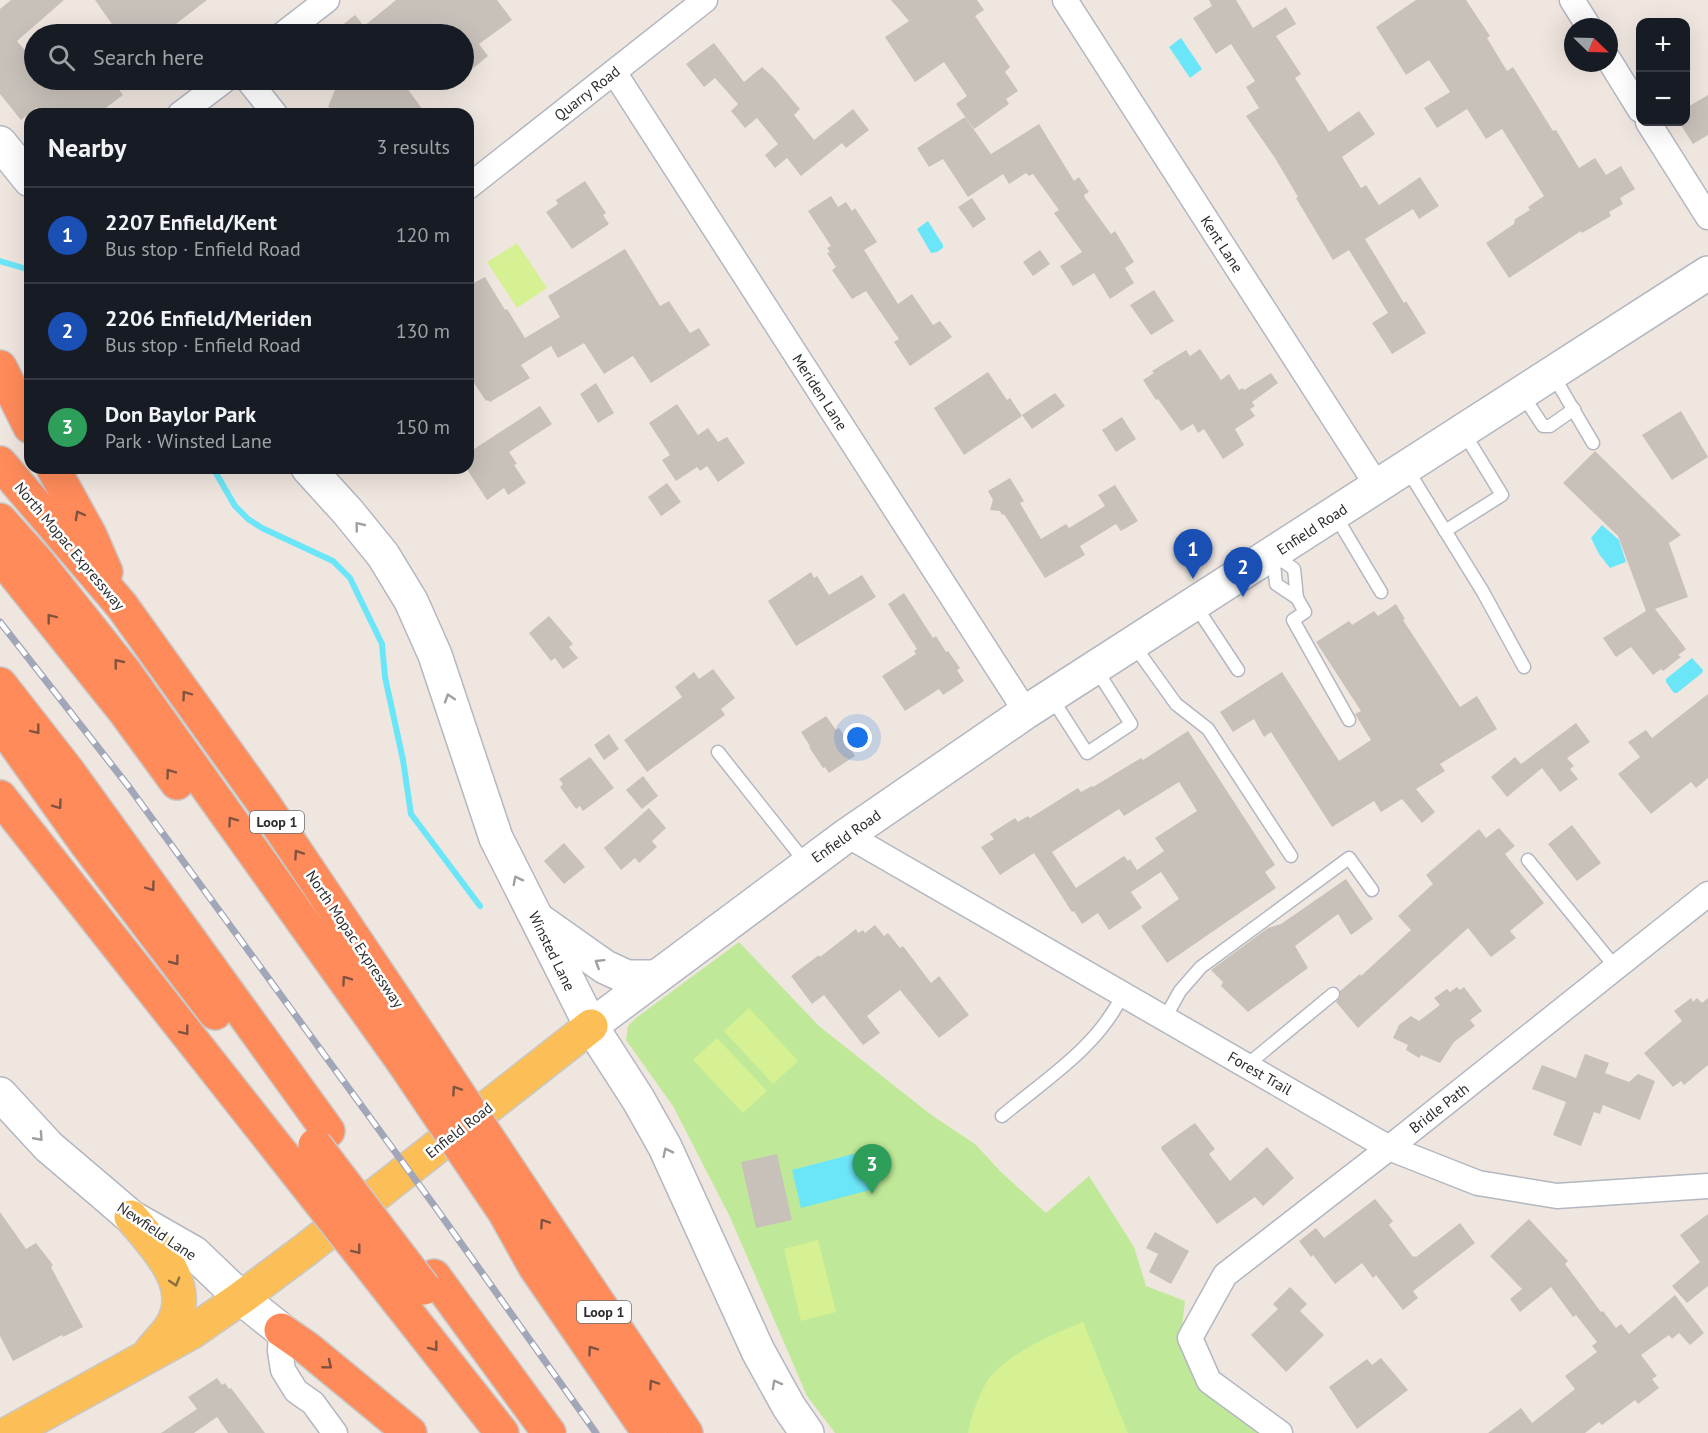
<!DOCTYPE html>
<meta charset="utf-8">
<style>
body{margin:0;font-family:"PT Sans",sans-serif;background:#20242c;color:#f1f3f6}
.controls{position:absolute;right:18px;top:18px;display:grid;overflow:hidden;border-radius:12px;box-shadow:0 6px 24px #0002}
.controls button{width:54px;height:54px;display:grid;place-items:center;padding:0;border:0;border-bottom:2px solid #363941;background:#171b24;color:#f1f3f6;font:30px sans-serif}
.compass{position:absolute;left:1564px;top:18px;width:54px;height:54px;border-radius:50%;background:#171b24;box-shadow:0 6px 24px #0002;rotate:113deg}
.you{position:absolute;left:858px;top:738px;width:21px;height:21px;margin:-15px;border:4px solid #fff;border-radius:50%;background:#1a73e8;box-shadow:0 0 0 9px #1a73e833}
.badge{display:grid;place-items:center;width:39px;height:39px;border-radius:50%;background:#3c7bff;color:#fff;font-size:20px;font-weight:700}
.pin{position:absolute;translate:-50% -50px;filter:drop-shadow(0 2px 3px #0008)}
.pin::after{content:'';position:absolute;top:32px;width:21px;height:18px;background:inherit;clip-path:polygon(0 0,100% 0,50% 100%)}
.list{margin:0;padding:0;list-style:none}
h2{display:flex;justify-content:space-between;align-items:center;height:78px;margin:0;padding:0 24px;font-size:26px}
h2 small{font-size:20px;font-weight:400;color:#9ea1a6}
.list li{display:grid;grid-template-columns:39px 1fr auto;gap:18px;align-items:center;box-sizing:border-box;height:96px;padding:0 24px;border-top:2px solid #363941}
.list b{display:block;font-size:22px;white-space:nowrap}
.list p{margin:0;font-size:20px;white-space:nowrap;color:#9ea1a6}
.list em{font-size:20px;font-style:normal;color:#9ea1a6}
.icon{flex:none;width:33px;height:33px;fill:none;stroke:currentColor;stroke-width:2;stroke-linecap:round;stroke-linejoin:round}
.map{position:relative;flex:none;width:1708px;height:1433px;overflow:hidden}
.search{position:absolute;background:#171b24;box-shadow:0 6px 24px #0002;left:24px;top:24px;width:450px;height:66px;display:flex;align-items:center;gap:15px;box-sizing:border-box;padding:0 21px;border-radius:33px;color:#9ea1a6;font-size:22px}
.panel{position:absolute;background:#171b24;box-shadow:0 6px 24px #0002;left:24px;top:108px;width:450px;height:366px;border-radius:18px}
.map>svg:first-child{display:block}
</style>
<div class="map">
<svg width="1708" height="1433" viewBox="0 0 1708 1433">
<rect width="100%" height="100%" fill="#efe6df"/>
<polygon fill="#bfe998" points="739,942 819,1026 930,1114 975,1144 1001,1172 1046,1213 1089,1176 1134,1247 1146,1286 1185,1301 1182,1326 1188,1353 1269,1433 835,1433 807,1396 730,1217 673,1106 626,1040 628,1026 636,1018"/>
<g fill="#d6f193">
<polygon points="517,243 547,288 517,308 487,262"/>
<polygon points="749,1008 798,1061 773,1084 724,1031"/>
<polygon points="717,1038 767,1091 743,1113 693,1060"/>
<polygon points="818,1240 836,1312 801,1321 784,1249"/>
<path d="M 1083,1322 L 1128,1433 L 968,1433 C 970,1418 981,1389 990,1377 C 1011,1352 1053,1334 1083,1322 Z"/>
</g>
<g fill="#6be6f8">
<polygon points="1181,38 1202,69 1190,78 1169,47"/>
<polygon points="928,221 943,245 943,248 937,252 931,253 917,229"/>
<polygon points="1602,525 1619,540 1626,562 1610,568 1599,554 1591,538"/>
<polygon points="1692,658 1703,670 1702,673 1677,693 1674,693 1666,682 1666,679"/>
<polygon points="861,1152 870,1190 801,1208 792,1170"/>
</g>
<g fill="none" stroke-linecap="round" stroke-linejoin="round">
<g stroke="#6be6f8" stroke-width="6">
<polyline points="0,261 30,270"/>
<polyline points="213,468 235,506 248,519 262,528 333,561 350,578 382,644 385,677 403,760 411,814 480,906"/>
</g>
</g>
<g fill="#c8c1ba" fill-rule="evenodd">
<polygon points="11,0 64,0 17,41 34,61 34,80 112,80 123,95 107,107 101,114 43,114 37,107 21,120 0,94 0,9"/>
<polygon points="95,0 207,0 163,34 119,34"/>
<polygon points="396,0 497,0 512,20 479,44 488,56 464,76 464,34 331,34 355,15 364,26"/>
<polygon points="891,0 977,0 984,10 975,16 1010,67 1005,72 1018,91 1006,99 1009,104 974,129 956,104 967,96 944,62 915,82 885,37 909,21"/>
<polygon points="1209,0 1236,0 1253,28 1286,7 1296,24 1276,36 1301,74 1295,78 1329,132 1359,111 1375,134 1342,157 1361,188 1366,185 1379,205 1420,177 1439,206 1419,219 1413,209 1365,239 1404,303 1406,301 1426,333 1392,354 1372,323 1388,313 1349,250 1333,260 1296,198 1298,197 1275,158 1246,116 1259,108 1246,87 1255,81 1231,44 1216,54 1193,18 1212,6"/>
<polygon points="1416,0 1466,0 1490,36 1487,38 1507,71 1513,67 1553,131 1556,130 1579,168 1595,158 1606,175 1621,166 1635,189 1620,198 1623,204 1609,212 1611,216 1582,233 1581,231 1509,278 1486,243 1514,224 1515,219 1530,210 1528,207 1544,196 1502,129 1486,139 1467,109 1437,128 1424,108 1450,92 1429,60 1406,75 1376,27"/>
<polygon points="714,43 744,82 762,67 773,77 800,109 794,115 814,140 853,109 869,130 846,148 842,143 801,176 787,158 775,168 765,155 778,144 757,118 745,128 731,111 738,104 715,78 704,87 686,64"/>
<polygon points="339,80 347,80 362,86 369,80 401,80 426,114 345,114 328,107"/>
<polygon points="1708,95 1708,135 1693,144 1679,122 1686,122 1686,108"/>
<polygon points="965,117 991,154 1039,124 1074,181 1079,177 1089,192 1084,195 1085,198 1111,234 1115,231 1134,262 1125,268 1134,283 1110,299 1094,273 1073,286 1060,266 1082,252 1054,213 1059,210 1033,174 1029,176 1026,173 1009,184 1003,174 968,197 943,159 929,167 917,148"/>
<polygon points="585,181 606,213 603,215 609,224 572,249 546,212 558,204 556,200"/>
<polygon points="831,196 838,207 846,202 852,211 855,208 877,242 864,250 898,304 912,294 933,325 940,321 952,337 910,366 894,342 899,339 866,291 852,299 832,270 836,267 827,253 830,252 827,248 831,246 808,211"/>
<polygon points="972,198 986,219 973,228 958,207"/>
<polygon points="625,249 660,306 669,301 690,333 699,328 710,345 651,383 633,356 604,374 584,343 558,358 551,346 521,365 530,378 490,402 488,400 486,401 468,374 468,286 485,277 505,310 507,309 525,338 560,317 548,296"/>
<polygon points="1040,250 1050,264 1033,276 1023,262"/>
<polygon points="1154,290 1174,321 1151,335 1130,305"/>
<polygon points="1200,349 1221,380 1229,374 1239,390 1243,388 1244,390 1271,373 1278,383 1252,402 1255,406 1250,409 1255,416 1235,429 1244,445 1223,459 1204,429 1198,433 1193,424 1181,431 1158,399 1156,400 1143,380 1154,373 1152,371 1186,350 1190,356"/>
<polygon points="988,372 1007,400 1010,398 1022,416 964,455 934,408"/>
<polygon points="596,383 614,413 598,423 580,394"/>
<polygon points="1055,393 1065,406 1032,429 1022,415"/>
<polygon points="677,404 698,435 708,428 718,442 727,437 745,463 718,482 707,466 700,471 697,467 676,481 662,460 670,455 649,423"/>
<polygon points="540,406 552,424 509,452 517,464 514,465 526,483 508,495 504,488 487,500 468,471 468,453"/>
<polygon points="1681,411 1708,457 1672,480 1642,435"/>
<polygon points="1122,417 1136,439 1116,452 1102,430"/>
<polygon points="1595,451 1681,535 1669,543 1688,597 1655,609 1686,649 1678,655 1681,657 1663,671 1661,669 1653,675 1631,647 1616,657 1603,638 1646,611 1618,536 1563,483"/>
<polygon points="1010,478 1024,501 1020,503 1041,539 1066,524 1069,528 1105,506 1098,495 1115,485 1138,521 1121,531 1116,524 1080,546 1085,555 1045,578 1004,514 1002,515 1000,511 990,510 993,500 988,491"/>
<polygon points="667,483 681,502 661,516 648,497"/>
<polygon points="811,572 814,578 817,576 829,595 862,575 876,597 796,646 768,601"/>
<polygon points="904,593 933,638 936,636 946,652 948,651 960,668 957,670 964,681 943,695 939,689 905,711 882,676 916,654 914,651 917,649 888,604"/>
<polygon points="1396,604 1405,619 1403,620 1460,707 1477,696 1497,729 1440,764 1445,771 1416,789 1435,812 1422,823 1402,799 1381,812 1374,801 1332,827 1271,732 1264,737 1254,719 1233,732 1220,712 1282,672 1339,761 1371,740 1355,714 1361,711 1316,642 1349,621 1352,625 1374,611 1378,616"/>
<polygon points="549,616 573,644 569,647 578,658 563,669 555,658 551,661 529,633"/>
<polygon points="713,669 735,698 721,709 725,715 647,772 624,740 682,697 675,687 694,672 699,679"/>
<polygon points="1708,694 1708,778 1696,788 1691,782 1651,814 1618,774 1640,757 1628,742 1646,730 1652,738"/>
<polygon points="826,716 836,730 839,728 853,749 851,750 855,756 829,773 825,767 823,768 809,747 810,746 801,732"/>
<polygon points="1576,723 1590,742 1567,758 1574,766 1570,769 1578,779 1560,792 1542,768 1507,797 1491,777 1515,757 1521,764"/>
<path d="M 1188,731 L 1275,865 L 1265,872 L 1276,888 L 1167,963 L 1141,926 L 1179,899 L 1161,872 L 1131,892 L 1142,908 L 1109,930 L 1098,913 L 1082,924 L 1074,911 L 1072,912 L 1034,853 L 1000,875 L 981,847 L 994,839 L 990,834 L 1015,818 L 1018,822 L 1028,816 L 1030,818 L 1078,788 L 1081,792 L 1092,786 L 1093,787 L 1141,758 L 1143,760 ZM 1179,782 L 1197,811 L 1155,838 L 1164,851 L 1137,870 L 1130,859 L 1128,861 L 1124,856 L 1076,888 L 1052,852 L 1119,809 L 1124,816 Z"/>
<polygon points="609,734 619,749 604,760 594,745"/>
<polygon points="590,757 614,788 583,811 580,806 576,809 560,787 563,784 559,779"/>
<polygon points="643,776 658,796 642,809 626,790"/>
<polygon points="649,808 666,828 652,841 657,847 639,863 635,858 621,870 604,848"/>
<polygon points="1572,825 1601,863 1577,881 1548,844"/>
<polygon points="1499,828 1515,846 1505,854 1544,903 1510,931 1516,938 1491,957 1468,928 1358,1028 1336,1002 1340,997 1340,991 1360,974 1361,976 1411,930 1398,916 1433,884 1426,875 1479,829 1486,838"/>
<polygon points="564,843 585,867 564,884 544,861"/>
<polygon points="1346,879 1373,919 1351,935 1338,914 1295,946 1308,968 1248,1012 1221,986 1223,982 1211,970 1268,928 1281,924"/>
<polygon points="875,925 884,936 888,933 900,948 903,946 931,983 939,976 969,1015 939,1038 900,990 867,1016 880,1033 863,1045 824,995 812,1004 791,976 819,955 820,957 856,929 858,933 863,930 865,933"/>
<polygon points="1457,987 1460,990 1464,987 1482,1011 1470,1020 1475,1026 1454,1042 1440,1063 1421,1055 1419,1058 1406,1050 1408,1045 1393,1038 1399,1025 1411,1016 1419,1021 1440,1005 1434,998 1447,989 1450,992"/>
<polygon points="1691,998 1693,1002 1697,998 1702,1003 1708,998 1708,1065 1684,1085 1681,1081 1673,1087 1644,1053 1682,1021 1674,1011"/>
<polygon points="1585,1054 1609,1063 1605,1073 1629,1082 1638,1074 1655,1081 1640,1120 1603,1105 1600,1114 1594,1112 1581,1146 1553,1135 1566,1102 1532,1089 1542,1065 1576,1078"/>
<polygon points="1195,1123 1215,1149 1209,1154 1230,1181 1267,1147 1294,1178 1263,1206 1255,1197 1217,1224 1162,1150 1161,1147"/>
<polygon points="777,1154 792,1220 756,1228 741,1162"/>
<polygon points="1375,1199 1393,1221 1389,1225 1413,1257 1415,1256 1416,1257 1460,1223 1475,1243 1413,1291 1418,1298 1403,1310 1376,1275 1373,1278 1362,1263 1335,1284 1313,1255 1311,1257 1299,1241 1316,1228 1324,1238"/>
<polygon points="0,1212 26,1249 36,1243 53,1265 51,1267 83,1327 63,1337 62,1335 13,1361 0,1336"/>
<polygon points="1708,1214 1708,1286 1687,1303 1672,1286 1700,1262 1680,1235"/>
<polygon points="1529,1219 1568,1261 1565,1264 1601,1312 1603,1311 1616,1328 1621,1324 1629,1334 1675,1295 1704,1333 1690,1345 1679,1333 1672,1339 1669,1335 1641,1355 1657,1376 1652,1379 1659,1388 1638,1404 1635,1400 1602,1425 1599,1422 1585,1433 1488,1433 1521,1408 1532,1423 1575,1389 1565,1376 1597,1352 1592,1346 1597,1342 1576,1315 1573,1317 1551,1287 1520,1312 1510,1299 1522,1289 1490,1256"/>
<polygon points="1155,1232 1189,1251 1171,1284 1149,1272 1158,1254 1146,1248"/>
<polygon points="1290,1287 1307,1304 1300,1311 1324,1335 1286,1372 1251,1335 1278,1309 1273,1304"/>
<polygon points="1381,1358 1408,1390 1357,1429 1329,1387 1367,1359 1372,1365"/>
<polygon points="217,1378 222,1385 225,1383 229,1389 231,1388 265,1433 228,1433 217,1417 194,1433 161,1433 197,1409 188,1397"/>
</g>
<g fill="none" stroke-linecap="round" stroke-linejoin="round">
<g stroke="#b3b7c1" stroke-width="15">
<g id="lane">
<polyline points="1553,375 1593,443"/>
<polyline points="1522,394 1543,426 1550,426 1574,409"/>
<polyline points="1407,469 1483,592 1524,667"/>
<polyline points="1335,515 1381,592"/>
<polyline points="1445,531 1502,495 1464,433"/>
<polygon points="1273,554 1294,569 1297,598 1276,584"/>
<polyline points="1297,598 1305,612 1293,620 1349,720"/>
<polyline points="1195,605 1238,670"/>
<polyline points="1133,644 1176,704 1208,729 1291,856"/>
<polyline points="1051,697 1087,753 1131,724 1096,669"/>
<polyline points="718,752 806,863"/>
<polyline points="1528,860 1616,968"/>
<polyline points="1165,1018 1180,991 1201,967 1349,858 1372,890"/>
<polyline points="1247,1065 1333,994"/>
<path d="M 1002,1116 C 1046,1079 1098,1047 1123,994"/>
</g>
</g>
<g stroke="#b3b7c1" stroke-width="27">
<g id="street">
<polyline points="1065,0 1378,487"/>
<polyline points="1572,0 1589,27"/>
<polyline points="283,34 327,0"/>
<polyline points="1609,60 1640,110"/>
<polyline points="614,72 1026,712"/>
<polyline points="248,80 275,114"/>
<polyline points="180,114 225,80"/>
<polyline points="1648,122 1708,217"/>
<polyline points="468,187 705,0"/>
<polyline points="847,835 1389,1148 1478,1183 1557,1196 1708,1186"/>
<polyline points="281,1330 280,1351 283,1370 296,1391 313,1403 335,1433"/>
<polyline points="1280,1433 1209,1381 1190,1338 1225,1275 1389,1148 1708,894"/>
</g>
</g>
<g stroke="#b3b7c1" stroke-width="36">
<g id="secondary">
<polyline points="0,143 30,180"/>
<polyline points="308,468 348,512 383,555 411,601 435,655 496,838 591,1026 638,1099 665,1147 758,1351 789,1407 807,1433"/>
<polyline points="540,921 605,967 627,977 654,977"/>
<polyline points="591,1026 847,835 1026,712 1708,273"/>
<polyline points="0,1094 49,1147 102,1192 131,1217 194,1253 241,1298 281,1330"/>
</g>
</g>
<g stroke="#c8c8c8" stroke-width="36">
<g id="primary">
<path d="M 131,1217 C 154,1245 196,1285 172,1325 C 167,1334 158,1342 151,1351"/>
<polyline points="9,1433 192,1332 241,1298 304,1251 591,1026"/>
</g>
</g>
<g stroke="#c8c8c8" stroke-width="36">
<g id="highway">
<polyline points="0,367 30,427"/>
<polyline points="0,463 122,606 264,804 424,1042"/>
<polyline points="53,468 90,535 106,572"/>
<polyline points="0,520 36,560 125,672 403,1062"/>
<polyline points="0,556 125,712 177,783"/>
<polyline points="0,684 68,771 328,1131"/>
<polyline points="0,723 85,842 215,1013"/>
<polyline points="0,797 282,1154"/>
<polyline points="523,1191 686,1433"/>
<polyline points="505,1213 535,1267 649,1433"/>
<polyline points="434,1276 549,1433"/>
<polyline points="398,1301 502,1433"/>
<polyline points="281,1330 307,1348 410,1433"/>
</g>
</g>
<use href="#lane" stroke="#fff" stroke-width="12"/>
<use href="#street" stroke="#fff" stroke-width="24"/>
<use href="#secondary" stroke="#fff" stroke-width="33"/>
<use href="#primary" stroke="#fcbf58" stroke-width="33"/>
<use href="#highway" stroke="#ff8b5a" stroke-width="33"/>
<g stroke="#a1a7b9" stroke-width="7">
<polyline id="rail" points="0,622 129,787 436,1208 596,1433"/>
</g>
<use href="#rail" stroke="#fff" stroke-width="4.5" stroke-dasharray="14" stroke-linecap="butt"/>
<g stroke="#c8c8c8" stroke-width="36" stroke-linecap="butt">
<g id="highway-bridge">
<polyline points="424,1042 523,1191"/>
<polyline points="403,1062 505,1213"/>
<polyline points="315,1145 424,1288"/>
<polyline points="282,1154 398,1301"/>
</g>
</g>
<use href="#highway-bridge" stroke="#ff8b5a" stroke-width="33"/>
</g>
<defs><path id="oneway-chevron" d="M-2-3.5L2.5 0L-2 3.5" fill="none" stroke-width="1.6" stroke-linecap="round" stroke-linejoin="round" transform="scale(1.5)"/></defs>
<g stroke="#81533f">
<use href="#oneway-chevron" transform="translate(79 515) rotate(-119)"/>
<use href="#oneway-chevron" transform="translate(51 618) rotate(-128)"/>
<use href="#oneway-chevron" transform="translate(118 663) rotate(-129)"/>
<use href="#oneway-chevron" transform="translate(186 695) rotate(-126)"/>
<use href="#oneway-chevron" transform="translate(36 730) rotate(52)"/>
<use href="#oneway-chevron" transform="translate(170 773) rotate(-126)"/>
<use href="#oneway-chevron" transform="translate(58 805) rotate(54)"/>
<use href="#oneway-chevron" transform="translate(232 821) rotate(-126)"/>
<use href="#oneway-chevron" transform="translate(298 854) rotate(-124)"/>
<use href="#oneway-chevron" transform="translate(151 887) rotate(54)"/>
<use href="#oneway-chevron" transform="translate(175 961) rotate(53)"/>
<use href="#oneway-chevron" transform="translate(346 980) rotate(-125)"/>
<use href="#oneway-chevron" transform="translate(185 1031) rotate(52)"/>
<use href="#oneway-chevron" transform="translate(456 1090) rotate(-124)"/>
<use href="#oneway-chevron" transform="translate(544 1223) rotate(-124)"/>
<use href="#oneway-chevron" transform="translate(357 1250) rotate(52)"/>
<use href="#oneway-chevron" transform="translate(434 1347) rotate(52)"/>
<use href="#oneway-chevron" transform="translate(592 1350) rotate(-125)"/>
<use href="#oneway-chevron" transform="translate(328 1365) rotate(39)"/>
<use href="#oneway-chevron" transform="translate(653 1384) rotate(-124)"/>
</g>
<g stroke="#a0a0a0">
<use href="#oneway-chevron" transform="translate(359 526) rotate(-129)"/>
<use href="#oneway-chevron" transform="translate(449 698) rotate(-108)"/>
<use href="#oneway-chevron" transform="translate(517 880) rotate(-117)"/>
<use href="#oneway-chevron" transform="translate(599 963) rotate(-148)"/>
<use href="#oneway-chevron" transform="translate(39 1137) rotate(48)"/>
<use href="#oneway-chevron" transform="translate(667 1152) rotate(-116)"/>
<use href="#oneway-chevron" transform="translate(776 1384) rotate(-119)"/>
</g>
<use stroke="#8a6f40" href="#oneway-chevron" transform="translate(175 1282) rotate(73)"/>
<g text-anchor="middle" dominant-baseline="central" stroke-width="5" stroke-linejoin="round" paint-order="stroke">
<g fill="#fff" stroke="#6c6c6c" stroke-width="1.5">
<rect x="250" y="811" width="54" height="22" rx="4.5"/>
<rect x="577" y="1301" width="54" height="22" rx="4.5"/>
</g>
<g font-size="14" font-weight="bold" fill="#2d2d2d">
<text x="277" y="822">Loop 1</text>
<text x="604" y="1312">Loop 1</text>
</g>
<g font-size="15" fill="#2d2d2d" stroke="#fff">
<text transform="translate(587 93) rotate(-38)">Quarry Road</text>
<text transform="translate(1222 244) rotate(57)">Kent Lane</text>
<text transform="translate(820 392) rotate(57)">Meriden Lane</text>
<text transform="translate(1312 529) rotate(-33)">Enfield Road</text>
<text transform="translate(70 546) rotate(50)">North Mopac Expressway</text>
<text transform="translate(846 836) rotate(-35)">Enfield Road</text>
<text transform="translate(355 939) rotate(56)">North Mopac Expressway</text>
<text transform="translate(552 951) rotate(64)">Winsted Lane</text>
<text transform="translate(1260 1073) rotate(30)">Forest Trail</text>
<text transform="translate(1439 1108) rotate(-38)">Bridle Path</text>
<text transform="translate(459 1130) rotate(-38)">Enfield Road</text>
<text transform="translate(157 1231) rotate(34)">Newfield Lane</text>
</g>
</g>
</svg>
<div class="controls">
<button>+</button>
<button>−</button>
</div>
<svg class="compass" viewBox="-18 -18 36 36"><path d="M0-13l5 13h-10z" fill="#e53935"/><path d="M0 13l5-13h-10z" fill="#9ea1a6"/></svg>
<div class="you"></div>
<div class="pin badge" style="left:1193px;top:579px;background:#1a4fb4">1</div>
<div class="pin badge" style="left:1243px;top:597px;background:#1a4fb4">2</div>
<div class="pin badge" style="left:872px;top:1194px;background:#2e9e5b">3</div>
<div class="search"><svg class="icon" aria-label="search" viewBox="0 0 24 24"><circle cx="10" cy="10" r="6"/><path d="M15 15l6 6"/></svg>Search here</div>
<section class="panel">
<h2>Nearby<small>3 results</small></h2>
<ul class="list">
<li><span class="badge" style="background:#1a4fb4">1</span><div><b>2207 Enfield/Kent</b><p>Bus stop · Enfield Road</p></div><em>120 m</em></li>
<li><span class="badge" style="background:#1a4fb4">2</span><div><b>2206 Enfield/Meriden</b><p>Bus stop · Enfield Road</p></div><em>130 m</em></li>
<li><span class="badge" style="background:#2e9e5b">3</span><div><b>Don Baylor Park</b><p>Park · Winsted Lane</p></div><em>150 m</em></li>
</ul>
</section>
</div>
